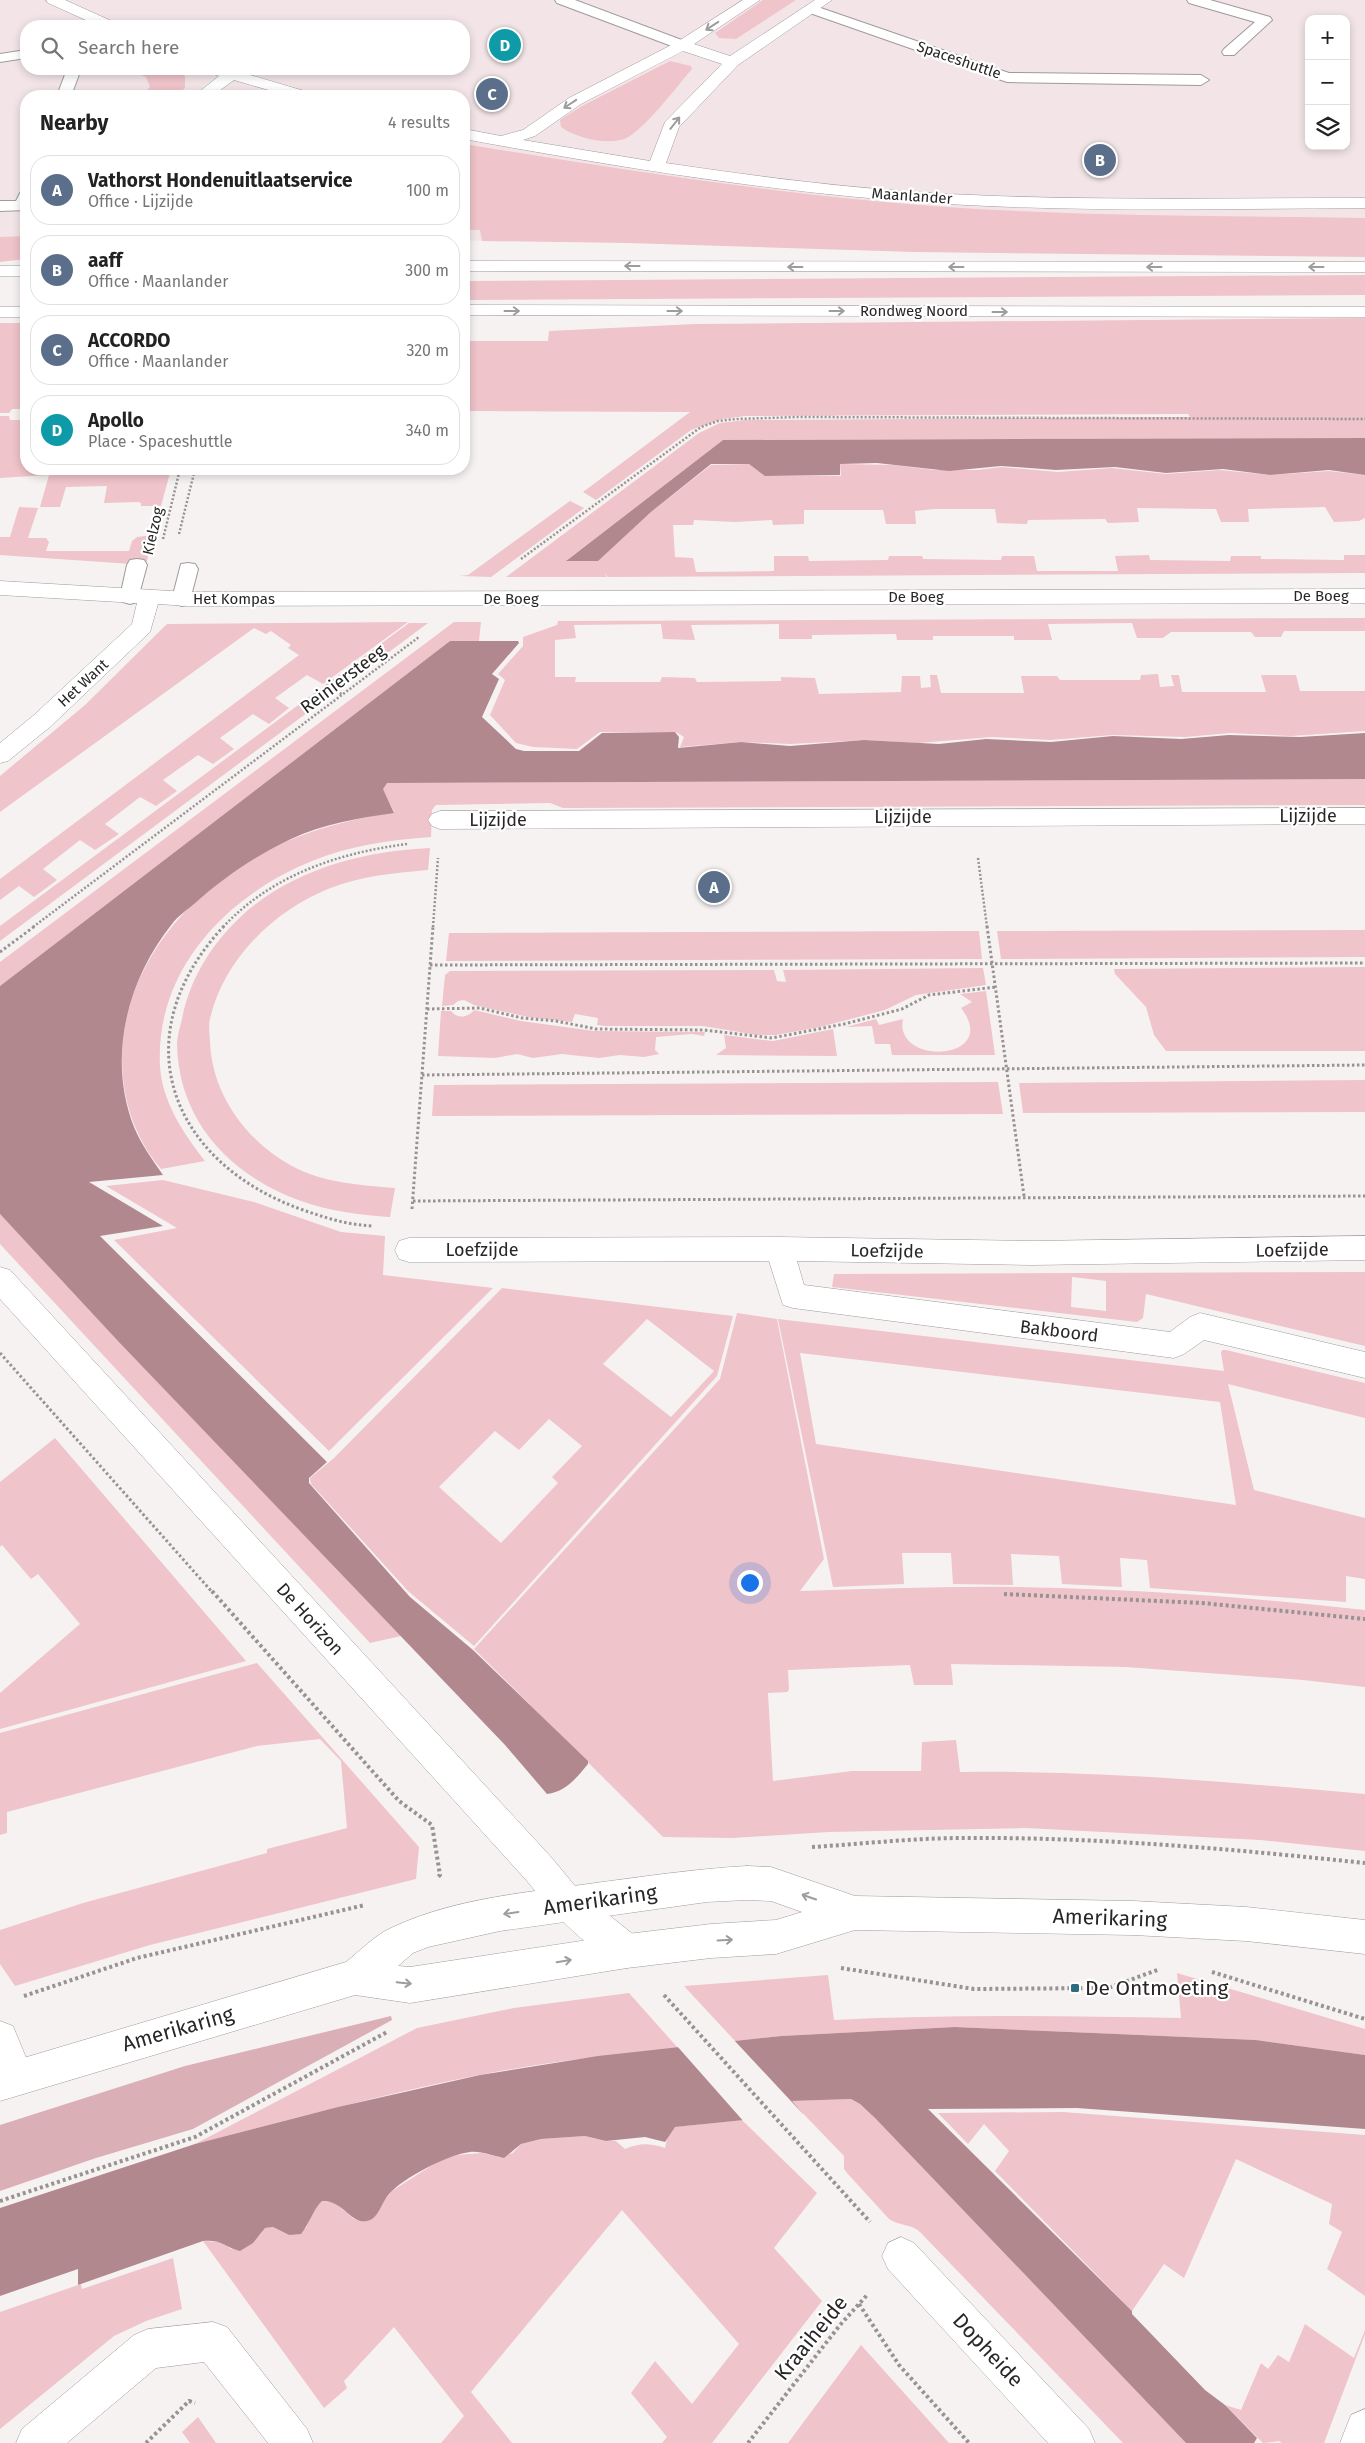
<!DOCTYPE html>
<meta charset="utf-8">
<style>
body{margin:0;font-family:"Fira Sans",sans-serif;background:#f2f2f2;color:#222}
.controls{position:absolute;right:15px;top:15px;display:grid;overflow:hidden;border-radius:10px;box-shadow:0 2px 8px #0003}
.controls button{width:45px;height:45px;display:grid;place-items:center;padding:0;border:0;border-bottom:1px solid #e0e0e0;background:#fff;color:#222;font:25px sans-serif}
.you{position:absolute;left:749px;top:1582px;width:18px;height:18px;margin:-12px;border:4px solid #fff;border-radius:50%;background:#1a73e8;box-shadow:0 0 0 8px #1a73e833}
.badge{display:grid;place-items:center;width:32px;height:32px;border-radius:50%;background:#296d7e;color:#fff;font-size:16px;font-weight:700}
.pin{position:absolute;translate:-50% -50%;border:2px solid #fff;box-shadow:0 1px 5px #0006}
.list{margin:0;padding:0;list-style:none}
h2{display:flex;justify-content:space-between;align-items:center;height:65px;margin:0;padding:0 20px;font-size:21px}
h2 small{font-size:16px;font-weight:400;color:#767676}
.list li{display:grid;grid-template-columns:32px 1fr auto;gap:15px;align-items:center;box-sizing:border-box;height:70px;margin:0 10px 10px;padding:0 10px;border:1px solid #e0e0e0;border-radius:20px}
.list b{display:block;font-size:19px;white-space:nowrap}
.list p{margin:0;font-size:16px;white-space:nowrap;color:#767676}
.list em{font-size:16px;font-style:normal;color:#767676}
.icon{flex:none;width:28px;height:28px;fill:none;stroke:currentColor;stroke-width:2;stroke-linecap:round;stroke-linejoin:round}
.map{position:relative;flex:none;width:1365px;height:2443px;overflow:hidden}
.search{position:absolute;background:#fff;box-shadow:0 2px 8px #0003;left:20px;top:20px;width:450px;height:55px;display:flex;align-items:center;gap:12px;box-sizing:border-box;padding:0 18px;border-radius:20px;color:#767676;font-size:19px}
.panel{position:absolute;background:#fff;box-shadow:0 2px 8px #0003;left:20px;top:90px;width:450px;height:385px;border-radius:20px}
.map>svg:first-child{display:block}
</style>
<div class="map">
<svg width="1365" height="2443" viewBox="0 0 1365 2443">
<rect width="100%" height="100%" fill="#f7f2f2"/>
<path fill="#f3e5e7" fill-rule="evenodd" d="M 0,0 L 1365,0 L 1365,233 L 865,231 L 464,241 L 464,96 L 26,96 L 26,253 L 0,253 ZM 1309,19 L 1346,19 L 1346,146 L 1309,146 ZM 26,26 L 464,26 L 464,69 L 26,69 Z"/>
<g fill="#efc4ca" fill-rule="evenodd">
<polygon points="763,0 796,0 736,39 719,38 715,33"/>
<path d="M 670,61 L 691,66 L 692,69 C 678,85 643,132 624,139 C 606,145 576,138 561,127 L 560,120 L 582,106 Z"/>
<polygon points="125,69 175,69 185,76 185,87 179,96 141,96 150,87 146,77"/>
<path d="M 464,144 C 600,166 736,188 874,201 C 1037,217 1201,215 1365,218 L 1365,257 L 914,252 L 628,243 L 482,241 L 480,230 L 464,230 Z"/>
<polygon points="26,236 26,259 0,262 0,237"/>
<polygon points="1365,275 1365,295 464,300 464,281"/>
<polygon points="1365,318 1365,438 723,440 567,560 598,560 651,512 711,465 749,464 766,476 841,476 840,464 894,465 934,470 977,470 1002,467 1058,472 1112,468 1166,474 1220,470 1270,475 1329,471 1365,475 1365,518 1359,521 1334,522 1325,507 1248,509 1249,522 1221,522 1216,509 1137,508 1139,522 1108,523 1105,519 1028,520 1027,524 997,523 995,509 934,509 915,511 916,524 886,524 883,510 804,510 804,524 773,525 772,520 734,522 694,520 693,525 673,525 675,557 693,558 696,572 774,571 774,556 808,556 809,561 888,560 889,556 922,556 923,559 1001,560 1002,556 1034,556 1037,571 1118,571 1115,556 1149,555 1150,560 1230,561 1231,556 1261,556 1261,559 1344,560 1344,555 1365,555 1365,573 608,577 604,572 607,577 506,577 699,433 720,423 745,420 1190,417 1188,414 745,416 722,419 691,430 596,500 583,492 690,412 464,411 464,341 548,341 549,331 695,324"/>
<polygon points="0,323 26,323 26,409 12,409 9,413 0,413"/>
<polygon points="0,416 9,416 10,420 25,420 26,417 26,469 171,469 161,506 141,506 141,503 138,502 104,503 107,486 66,487 60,507 40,507 49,475 0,478"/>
<polygon points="570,501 584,508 491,577 459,576 468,575"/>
<polygon points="19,507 38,508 28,538 46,538 49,542 46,551 129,551 132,541 137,537 153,535 146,565 0,555 0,537 10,537"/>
<polygon points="1365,618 1365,631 1284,631 1281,637 1255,637 1251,632 1171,632 1163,638 1137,638 1132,623 1048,624 1052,640 1014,640 1014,636 933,636 933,640 897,640 896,634 812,635 812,639 779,639 779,624 691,625 695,640 663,639 661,624 574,625 576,638 555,640 555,677 576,677 575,682 660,682 662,677 695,678 697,682 781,681 781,677 815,678 819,694 901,692 902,676 920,676 921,688 931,687 930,675 937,675 941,693 1024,693 1021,676 1057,676 1060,680 1140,680 1141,675 1158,674 1160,687 1174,686 1171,675 1179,675 1182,692 1266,692 1261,675 1296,675 1300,691 1365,691 1365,731 1291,736 1230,733 1186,737 1113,735 1050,740 992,737 918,743 867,740 790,744 741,742 680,747 684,737 676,732 600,732 577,749 533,747 516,743 490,715 505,680 498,674 523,646 523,637 557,625 558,621"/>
<polygon points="408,622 323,684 307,675 275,698 289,708 269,724 253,714 220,738 234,749 213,764 198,755 163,780 177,791 156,806 140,797 105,824 119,834 95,850 80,840 43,869 57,880 34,897 19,886 0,900 0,879 299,655 288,648 291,645 271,631 266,634 254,628 0,812 0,776 85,705 167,624"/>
<polygon points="454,622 481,622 479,641 450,641 0,986 0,962"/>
<polygon points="409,623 428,623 0,941 0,926"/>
<path d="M 1365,779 L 1365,805 L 563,808 L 550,803 L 436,805 L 432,810 L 431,837 C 390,840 351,845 312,861 C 228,895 155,969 160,1066 C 162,1102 184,1134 205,1161 L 161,1169 C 134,1137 122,1099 122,1057 C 123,957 205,872 295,838 C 327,825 360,818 394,812 L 382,788 L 386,783 Z"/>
<path d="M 430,848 L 428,870 C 392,873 361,876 328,889 C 273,911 223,961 210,1019 C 208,1026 210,1035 210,1042 C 212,1094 246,1141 292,1166 C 323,1183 360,1185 395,1188 L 390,1217 C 360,1215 329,1211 301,1201 C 231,1176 179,1122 177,1045 C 177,1037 180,1027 182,1019 C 190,977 214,940 247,911 C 298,868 364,851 430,848 Z"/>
<polygon points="1365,930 1365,957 1001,959 997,931"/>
<polygon points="979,931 982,959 446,961 449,933"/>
<polygon points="1365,967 1365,1051 1166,1051 1154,1035 1146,1007 1115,974 1114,969"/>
<polygon points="983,968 986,985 916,995 885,1010 820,1027 776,1035 757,1035 703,1026 605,1026 597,1025 598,1018 575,1014 572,1022 528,1017 474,1005 464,1000 458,1001 453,1005 442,1006 445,975 450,971 774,970 777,981 786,982 783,970"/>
<path d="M 986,991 L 995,1055 L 892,1055 L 890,1044 L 875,1044 L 872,1026 L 846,1027 L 876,1019 L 879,1025 L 903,1019 C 893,1067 1002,1061 961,1008 L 972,1002 L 960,994 Z"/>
<path d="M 474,1010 L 521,1021 L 594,1031 L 705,1032 L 704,1036 L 692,1034 L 656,1037 L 655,1050 L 659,1054 L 644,1057 L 620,1055 L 599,1058 L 562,1054 L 533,1058 L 517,1054 L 495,1058 L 438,1056 L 441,1011 L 451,1011 C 457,1019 468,1018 474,1010 Z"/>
<polygon points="833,1029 837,1056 716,1055 726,1048 724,1035 773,1041"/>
<polygon points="1365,1080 1365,1112 1023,1113 1019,1083"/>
<polygon points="998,1082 1003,1114 432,1116 434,1085"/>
<polygon points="163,1180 254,1202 341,1232 385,1236 383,1275 493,1288 329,1451 114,1240 177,1228 106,1186"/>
<polygon points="0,1214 401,1636 370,1643 0,1244"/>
<path d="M 1365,1272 L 1365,1346 L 1146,1294 L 1143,1318 L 1137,1322 L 832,1287 L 834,1274 ZM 1072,1277 L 1106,1281 L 1106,1311 L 1071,1307 Z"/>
<path d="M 502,1288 L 733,1316 L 717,1376 L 474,1646 L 408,1591 L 311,1484 L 310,1478 L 334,1458 ZM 647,1319 L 714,1371 L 671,1417 L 603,1364 ZM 549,1419 L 582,1446 L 552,1477 L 558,1483 L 501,1543 L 439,1487 L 495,1431 L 519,1450 Z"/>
<path d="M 737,1313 L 777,1319 L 824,1559 L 800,1591 C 872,1589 944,1586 1016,1587 C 1133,1589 1249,1597 1365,1610 L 1365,1687 L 1303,1680 L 1126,1667 L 951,1664 L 953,1685 L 914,1685 L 910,1665 L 788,1670 L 789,1690 L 787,1692 L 768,1693 L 773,1781 L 852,1771 L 921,1771 L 922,1742 L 956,1740 L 960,1772 C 1095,1770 1230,1782 1365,1794 L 1365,1851 L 1260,1840 L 1025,1828 L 829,1832 L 732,1838 L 663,1837 L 474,1649 L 720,1379 Z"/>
<path d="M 778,1319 L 1224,1371 L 1221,1353 L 1222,1350 L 1226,1350 L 1365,1383 L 1365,1418 L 1228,1384 L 1254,1490 L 1365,1518 L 1365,1579 L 1346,1576 L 1346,1602 L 1150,1588 L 1147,1560 L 1120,1558 L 1122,1587 L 1062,1584 L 1059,1556 L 1011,1554 L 1013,1585 L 953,1584 L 951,1553 L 902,1553 L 904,1584 L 833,1587 ZM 800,1353 L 1220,1402 L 1236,1505 L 816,1444 Z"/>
<polygon points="55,1438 246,1661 0,1729 0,1693 80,1624 38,1574 31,1579 2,1545 0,1547 0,1482"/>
<polygon points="257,1663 419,1847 416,1879 150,1945 15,1986 0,1964 0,1930 83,1903 267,1853 267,1849 347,1828 341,1761 320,1739 257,1746 7,1812 7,1833 0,1835 0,1733"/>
<path d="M 1177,1973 L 1365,2029 L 1365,2055 L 1256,2040 L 955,2027 L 781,2036 L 735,2041 L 684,1986 L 828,1975 L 834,2020 C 950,2014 1065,2016 1181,2018 Z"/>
<path d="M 629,1993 L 678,2048 C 611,2055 545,2062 479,2075 C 383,2094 289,2120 195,2144 L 417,2028 L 514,2008 Z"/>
<path d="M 851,2099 L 860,2104 L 875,2118 L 1186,2443 L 1123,2443 L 920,2232 C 912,2224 899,2226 889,2219 L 847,2173 L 844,2169 L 844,2156 L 791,2101 Z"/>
<polygon points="1063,2112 1365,2135 1365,2296 1327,2269 1342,2232 1329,2224 1332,2204 1236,2159 1184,2278 1164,2264 1132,2311 995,2171 1009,2151 984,2124 968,2144 938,2113"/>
<path d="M 742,2120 L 817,2193 L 774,2248 L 822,2301 L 712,2443 L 662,2443 L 667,2437 L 631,2393 L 655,2361 L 692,2404 L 739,2344 L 622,2210 L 471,2392 L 512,2443 L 441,2443 L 464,2416 L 394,2327 L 344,2381 L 347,2388 L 324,2408 L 203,2241 L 223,2242 L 231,2249 L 260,2235 L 264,2228 L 273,2227 L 289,2235 L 306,2228 L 313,2211 L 322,2201 L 334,2202 L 354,2219 L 365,2221 L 375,2216 L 381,2204 L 392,2191 L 437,2162 L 457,2155 L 482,2153 L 499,2157 L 513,2153 L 521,2144 L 541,2139 L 585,2136 L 606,2141 L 616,2141 L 625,2149 C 640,2143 649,2143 665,2148 L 668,2135 L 674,2127 Z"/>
<polygon points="173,2258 182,2309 146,2321 114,2336 0,2429 0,2312 81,2284 82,2289"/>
<polygon points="1305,2324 1354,2358 1365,2330 1365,2334 1324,2443 1282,2443 1279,2441 1263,2443 1225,2405 1241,2410 1261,2363 1268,2369 1278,2355 1289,2362"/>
<polygon points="861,2345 949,2443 788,2443"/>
<polygon points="198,2417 216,2443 190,2443 182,2432"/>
</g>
<polygon fill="#dbafb6" points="391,2016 392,2020 193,2129 96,2158 0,2191 0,2125 185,2066"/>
<g fill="#b2888f">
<polygon points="1365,438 1365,475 1329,470 1270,475 1223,469 1166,473 1115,467 1056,470 1001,466 949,471 877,463 840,464 840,475 765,476 749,464 711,464 651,512 598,561 566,561 723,440"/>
<path d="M 450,641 L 518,641 L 519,643 L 492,674 L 499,679 L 482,717 L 516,749 L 524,751 L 579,751 L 602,733 L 675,732 L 679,737 L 678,748 L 741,742 L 790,746 L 864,740 L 939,744 L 986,739 L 1051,742 L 1113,736 L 1181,739 L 1229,735 L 1300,737 L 1365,733 L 1365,779 L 387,783 L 383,789 L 394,813 C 359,818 323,824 291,839 C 255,856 224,877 194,904 C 187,910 178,916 172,924 C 127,980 107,1058 134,1127 C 141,1144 152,1159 163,1175 L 89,1182 L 163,1226 L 100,1236 L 327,1462 L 309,1478 L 309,1483 L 410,1597 L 473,1650 L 588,1761 L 588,1764 C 577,1777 566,1792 547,1794 L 505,1745 L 118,1341 L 0,1214 L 0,986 Z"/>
<path d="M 955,2027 L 1256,2040 L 1365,2055 L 1365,2129 L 1077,2108 L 928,2109 L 1132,2311 L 1132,2314 L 1205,2390 L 1225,2405 L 1257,2438 L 1254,2443 L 1186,2443 L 875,2118 L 860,2104 L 851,2099 L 792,2101 L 803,2114 L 675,2127 L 665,2142 L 645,2137 L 606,2141 L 585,2136 L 541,2139 L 521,2144 L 504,2158 C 493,2156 482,2151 470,2152 C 449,2154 403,2178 389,2194 C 383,2200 379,2215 372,2219 C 353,2230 344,2199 322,2201 C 312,2211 310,2223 301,2234 L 289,2235 L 273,2227 L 265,2228 L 253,2243 L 240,2251 C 225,2247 221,2239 203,2241 L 78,2285 L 78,2269 L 0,2296 L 0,2208 L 195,2144 L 338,2107 L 480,2075 L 598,2056 L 781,2036 Z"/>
</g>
<polygon fill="#f7f2f2" points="733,2039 803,2114 805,2116 745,2123 677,2046"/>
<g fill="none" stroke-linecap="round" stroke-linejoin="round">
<g stroke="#9f9a9b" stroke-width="2">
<g id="service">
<polygon points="555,0 575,0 687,42 689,45 687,48 677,48 557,3"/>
<polygon points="1187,0 1210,0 1270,17 1272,20 1234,55 1224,55 1222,52 1224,49 1255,22 1189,3"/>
<polygon points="812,5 1009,73 1201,75 1209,80 1201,85 1007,82 807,12 805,9 807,6"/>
<polygon points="26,50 26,58 0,62 0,54"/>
<polygon points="67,69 81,69 71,96 57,96"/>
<polygon points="26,191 26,210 0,211 0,201 16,201 20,193"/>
<polygon points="137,559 144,560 147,565 137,602 130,604 123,602 120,597 127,565 130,560"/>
<polygon points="188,563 195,564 198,569 189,604 182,606 175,604 172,599 181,564"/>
</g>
</g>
<g stroke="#9f9a9b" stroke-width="1">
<g id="minor">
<polygon points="46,0 65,0 116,23 119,26 99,26 48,3"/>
<path d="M 743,0 L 760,0 L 694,44 L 730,56 L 815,0 L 832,0 L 738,65 L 679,127 L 666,163 C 759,177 854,189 948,194 C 1087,201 1226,198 1365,198 L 1365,208 C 1225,209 1086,212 946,204 C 784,194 623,168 464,139 L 464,129 L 501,136 L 523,130 L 569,98 L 677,42 ZM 683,51 L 722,64 L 665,122 L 650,161 L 523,140 L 535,136 L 581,104 Z"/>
<polygon points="206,69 230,69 311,93 313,96 289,96 234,80 212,96 194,96 219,76 208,72"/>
<polygon points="0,581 188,592 1365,589 1365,603 188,606 158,604 150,632 50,727 8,761 0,763 0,743 34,715 132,624 137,603 0,595"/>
<polygon points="1365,808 1365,824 440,829 432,826 428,820 432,814 440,811"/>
<polygon points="1365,1236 1365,1260 1032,1265 797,1261 804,1285 1170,1332 1190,1317 1200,1313 1365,1352 1365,1378 1204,1340 1184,1354 1174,1358 793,1308 783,1305 769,1261 409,1262 399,1259 395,1250 399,1241 409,1238 779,1237 1032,1241"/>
<path d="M 0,1267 L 10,1270 L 551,1857 L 580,1892 L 639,1939 L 644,1951 L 639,1963 L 627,1968 C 590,1953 552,1912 527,1881 L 0,1299 Z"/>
<polygon points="0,2021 13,2026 34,2077 29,2090 16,2095 3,2090 0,2082"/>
<polygon points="901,2237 914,2243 1089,2429 1095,2443 1048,2443 888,2269 882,2256 888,2243"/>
<polygon points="213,2322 227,2327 307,2429 313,2443 268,2443 204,2362 156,2368 67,2443 16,2443 22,2429 134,2335 148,2329"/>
<polygon points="1365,2409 1365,2443 1340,2443 1351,2415"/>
</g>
</g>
<g stroke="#9f9a9b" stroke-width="1">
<path id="tertiary" d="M 747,1866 L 771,1867 L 855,1896 L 1133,1901 L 1246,1907 L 1365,1920 L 1365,1954 L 1246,1941 L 1133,1935 L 855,1930 L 776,1954 L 711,1958 L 627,1968 L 410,2003 L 355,1995 L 0,2101 L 0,2065 L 346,1962 C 360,1951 375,1935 391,1928 C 452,1899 522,1893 588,1884 C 641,1877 694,1869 747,1866 ZM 747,1900 L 771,1901 L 802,1912 L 776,1920 L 711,1924 L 627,1934 L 410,1967 L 398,1966 L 413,1953 L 428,1947 L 500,1931 L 707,1902 Z"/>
</g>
<g stroke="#9f9a9b" stroke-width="1">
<g id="primary">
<polygon points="464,261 1365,262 1365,272 464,271"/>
<rect x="0" y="266" width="26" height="10"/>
<polygon points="464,305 1365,307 1365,317 464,315"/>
<rect x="0" y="307" width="26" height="10"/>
</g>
</g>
<g stroke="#979393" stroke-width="2.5" stroke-dasharray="2 2" stroke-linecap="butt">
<polyline points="179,534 195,469"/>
<polyline points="163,539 180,469"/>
<polyline points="521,559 701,427 718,421 736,419 798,417 1365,419"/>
<polyline points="326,685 343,695"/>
<polyline points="978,858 987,927"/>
<polyline points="33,927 419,637"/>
<path d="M 223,927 C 272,875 338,853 407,844"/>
<polyline points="433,927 438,858"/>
</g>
<g stroke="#979393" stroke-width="3" stroke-dasharray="2.5 2.5" stroke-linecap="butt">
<path d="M 224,926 C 122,1035 168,1162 303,1210 C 326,1218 348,1225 373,1226"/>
<polyline points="987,926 1024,1196"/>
<polyline points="0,952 35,926"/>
<polyline points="430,965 1365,963"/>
<polyline points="427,1009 480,1008 522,1018 556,1021 596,1029 704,1030 772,1038 844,1024 902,1009 929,995 996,987"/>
<polyline points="422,1075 1365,1065"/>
<polyline points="413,1201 1365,1196"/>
<polyline points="412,1209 433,926"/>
<polyline points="0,1353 213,1593"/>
</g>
<g stroke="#979393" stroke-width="4" stroke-dasharray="3 3" stroke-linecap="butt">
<polyline points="212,1591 399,1801 432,1825 440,1875 438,1877"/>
<polyline points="1004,1594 1202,1603 1365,1619"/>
<path d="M 812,1847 C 862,1844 913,1838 964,1838 C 1098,1837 1232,1849 1365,1863"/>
<polyline points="841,1968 974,1989 1108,1988 1160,1969"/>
<polyline points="1212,1972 1365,2019"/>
<polyline points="664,1995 870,2222"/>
<polyline points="24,1996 137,1958 365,1905"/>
<polyline points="0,2201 195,2137 387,2032"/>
<polyline points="859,2304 899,2365 969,2443"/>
<polyline points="146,2443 189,2401 195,2403"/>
<polyline points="748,2443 840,2325 868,2294"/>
</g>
<use href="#service" fill="#fff" fill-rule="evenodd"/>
<use href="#minor" fill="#fff" fill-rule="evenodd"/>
<use href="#tertiary" fill="#fff" fill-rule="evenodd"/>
<use href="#primary" fill="#fff" fill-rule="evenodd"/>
</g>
<defs><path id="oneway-shaft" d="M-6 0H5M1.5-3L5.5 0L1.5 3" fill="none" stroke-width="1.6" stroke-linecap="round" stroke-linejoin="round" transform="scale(1.25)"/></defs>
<g stroke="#9e9d9e">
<use href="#oneway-shaft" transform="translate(712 26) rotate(147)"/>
<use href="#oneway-shaft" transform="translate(570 104) rotate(146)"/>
<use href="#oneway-shaft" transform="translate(675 123) rotate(-52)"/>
<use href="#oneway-shaft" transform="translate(632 266) rotate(-180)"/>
<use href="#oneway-shaft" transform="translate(795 267) rotate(-180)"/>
<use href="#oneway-shaft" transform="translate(956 267) rotate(-180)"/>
<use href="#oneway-shaft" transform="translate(1154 267) rotate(180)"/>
<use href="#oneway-shaft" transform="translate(1316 267) rotate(180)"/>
<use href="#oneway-shaft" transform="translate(512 311)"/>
<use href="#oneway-shaft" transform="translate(675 311)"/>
<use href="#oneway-shaft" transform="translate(837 311)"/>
<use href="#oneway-shaft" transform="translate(1000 312)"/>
<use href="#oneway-shaft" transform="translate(809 1897) rotate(-161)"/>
<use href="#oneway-shaft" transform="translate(511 1913) rotate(172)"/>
<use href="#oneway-shaft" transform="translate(725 1940) rotate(-3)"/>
<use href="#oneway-shaft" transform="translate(564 1961) rotate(-9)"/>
<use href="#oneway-shaft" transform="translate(404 1983) rotate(6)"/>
</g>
<rect fill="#296d7e" stroke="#fff" stroke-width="2" x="1070" y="1983" width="10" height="10" rx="2.5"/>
<g text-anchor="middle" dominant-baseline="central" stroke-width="4.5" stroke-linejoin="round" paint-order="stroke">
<g font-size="15" fill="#282627" stroke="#fff">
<text transform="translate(959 60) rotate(19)">Spaceshuttle</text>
<text transform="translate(912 196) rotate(4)">Maanlander</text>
<text x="914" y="311">Rondweg Noord</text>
<text transform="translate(153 531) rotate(-77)">Kielzog</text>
<text x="1321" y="596">De Boeg</text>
<text x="916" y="597">De Boeg</text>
<text x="234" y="599">Het Kompas</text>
<text x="511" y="599">De Boeg</text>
<text transform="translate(83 683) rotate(-43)">Het Want</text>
</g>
<g font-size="18" fill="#282627" stroke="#fff">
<text transform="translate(343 679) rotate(-37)">Reiniersteeg</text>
<text x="1308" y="816">Lijzijde</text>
<text x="903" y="817">Lijzijde</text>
<text x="498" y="820">Lijzijde</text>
<text x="482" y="1250">Loefzijde</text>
<text transform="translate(1292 1250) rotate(-1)">Loefzijde</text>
<text transform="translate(887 1251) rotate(1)">Loefzijde</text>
<text transform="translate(1059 1331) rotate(7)">Bakboord</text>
<text transform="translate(310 1619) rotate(48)">De Horizon</text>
</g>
<g font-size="21" fill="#282627" stroke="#fff">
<text transform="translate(600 1900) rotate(-8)">Amerikaring</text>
<text transform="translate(1110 1918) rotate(2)">Amerikaring</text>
<text transform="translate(178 2029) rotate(-16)">Amerikaring</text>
<text transform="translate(811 2338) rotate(-51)">Kraaiheide</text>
<text transform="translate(988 2350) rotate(47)">Dopheide</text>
</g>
<g font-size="21" fill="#282627" stroke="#fff" text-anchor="start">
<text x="1085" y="1988">De Ontmoeting</text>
</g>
</g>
</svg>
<div class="controls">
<button>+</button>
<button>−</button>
<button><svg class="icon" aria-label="layers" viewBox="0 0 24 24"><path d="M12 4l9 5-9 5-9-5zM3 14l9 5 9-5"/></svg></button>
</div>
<div class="you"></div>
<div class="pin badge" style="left:714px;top:887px;background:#5c6f8a">A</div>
<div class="pin badge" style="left:1100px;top:160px;background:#5c6f8a">B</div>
<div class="pin badge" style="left:492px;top:94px;background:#5c6f8a">C</div>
<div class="pin badge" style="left:505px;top:45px;background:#0f9aa8">D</div>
<div class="search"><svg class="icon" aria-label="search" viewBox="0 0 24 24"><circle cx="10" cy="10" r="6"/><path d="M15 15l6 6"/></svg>Search here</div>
<section class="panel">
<h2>Nearby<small>4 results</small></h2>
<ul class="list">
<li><span class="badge" style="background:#5c6f8a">A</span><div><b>Vathorst Hondenuitlaatservice</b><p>Office · Lijzijde</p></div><em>100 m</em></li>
<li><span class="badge" style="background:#5c6f8a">B</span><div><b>aaff</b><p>Office · Maanlander</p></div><em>300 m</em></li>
<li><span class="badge" style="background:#5c6f8a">C</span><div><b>ACCORDO</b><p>Office · Maanlander</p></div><em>320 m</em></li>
<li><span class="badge" style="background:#0f9aa8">D</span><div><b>Apollo</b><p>Place · Spaceshuttle</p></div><em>340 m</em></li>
</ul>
</section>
</div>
